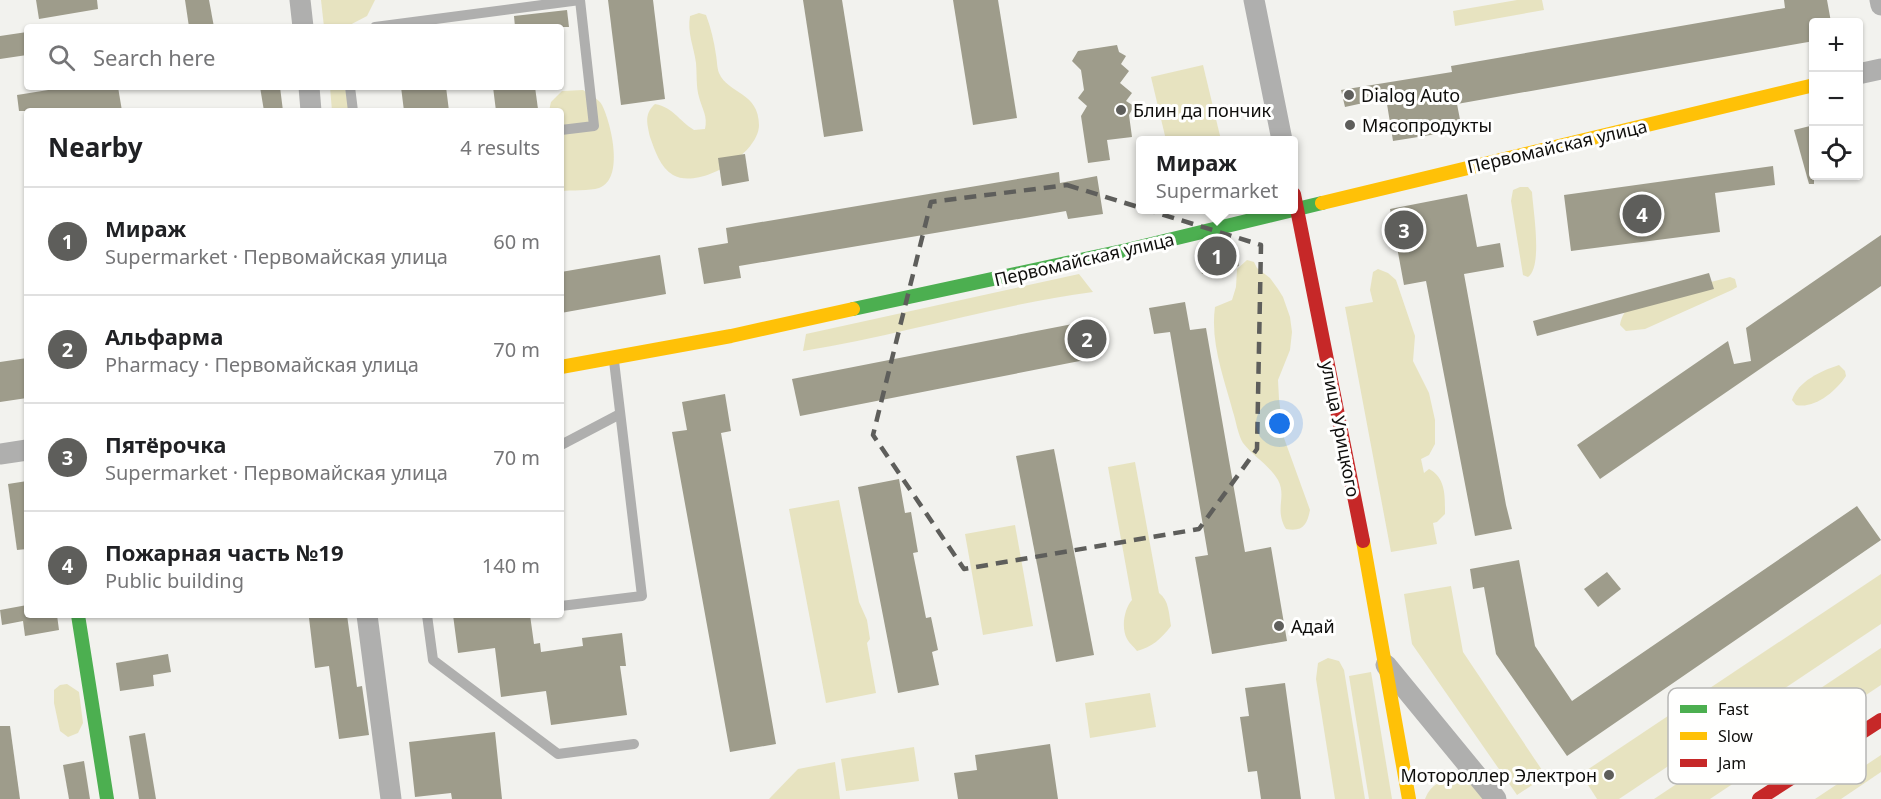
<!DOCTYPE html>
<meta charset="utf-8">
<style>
body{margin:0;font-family:"Noto Sans",sans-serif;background:#f6f6f6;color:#202124}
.controls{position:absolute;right:18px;top:18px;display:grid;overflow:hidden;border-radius:6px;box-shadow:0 2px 4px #0004}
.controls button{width:54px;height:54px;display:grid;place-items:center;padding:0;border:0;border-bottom:2px solid #e0e0e0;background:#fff;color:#202124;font:30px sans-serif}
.you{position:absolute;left:1280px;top:424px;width:21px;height:21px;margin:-15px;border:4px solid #fff;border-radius:50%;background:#1a73e8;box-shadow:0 0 0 9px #1a73e833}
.badge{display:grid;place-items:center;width:39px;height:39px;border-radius:50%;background:#5e5e5b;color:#fff;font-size:20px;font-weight:700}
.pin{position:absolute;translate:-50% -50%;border:3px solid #fff;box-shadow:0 2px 6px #0006}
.popup{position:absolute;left:1136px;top:136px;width:162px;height:78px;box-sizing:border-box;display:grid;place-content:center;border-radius:6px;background:#fff;filter:drop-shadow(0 2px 4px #0005);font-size:20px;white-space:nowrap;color:#757577}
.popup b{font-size:22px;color:#202124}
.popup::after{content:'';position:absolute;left:50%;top:100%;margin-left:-12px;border:12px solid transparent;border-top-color:#fff}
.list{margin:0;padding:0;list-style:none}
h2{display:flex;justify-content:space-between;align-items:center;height:78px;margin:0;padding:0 24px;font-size:26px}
h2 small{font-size:20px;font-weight:400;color:#757577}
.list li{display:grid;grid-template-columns:39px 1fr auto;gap:18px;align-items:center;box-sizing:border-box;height:108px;padding:0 24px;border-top:2px solid #e0e0e0}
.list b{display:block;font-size:22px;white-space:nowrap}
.list p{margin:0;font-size:20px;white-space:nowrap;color:#757577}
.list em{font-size:20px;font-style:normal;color:#757577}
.icon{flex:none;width:33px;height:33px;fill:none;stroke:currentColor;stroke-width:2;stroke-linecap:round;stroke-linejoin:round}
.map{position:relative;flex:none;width:1881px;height:799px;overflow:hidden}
.search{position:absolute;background:#fff;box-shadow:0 2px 4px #0004;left:24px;top:24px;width:540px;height:66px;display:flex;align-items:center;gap:15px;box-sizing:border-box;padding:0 21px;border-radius:6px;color:#757577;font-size:22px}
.panel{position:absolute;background:#fff;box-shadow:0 2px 4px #0004;left:24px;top:108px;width:540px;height:510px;border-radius:6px}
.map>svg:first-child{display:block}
</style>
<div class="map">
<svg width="1881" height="799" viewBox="0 0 1881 799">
<rect width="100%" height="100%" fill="#f2f2ee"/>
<g fill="#e7e3c0">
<polygon points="321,0 375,0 367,16 346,27 324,27"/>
<polygon points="1517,0 1542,0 1544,10 1455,26 1453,11"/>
<path d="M 699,13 L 706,15 C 711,28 714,41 716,55 C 717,60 717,68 719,73 C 728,94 759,92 759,125 C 759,154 699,190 673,175 C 660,167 655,151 650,137 C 647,123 644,114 655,104 C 674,108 678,120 694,130 L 705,129 C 708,116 702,109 699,97 C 696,87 697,74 696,63 C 694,47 687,33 690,16 Z"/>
<polygon points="1203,65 1221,140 1166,140 1151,77"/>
<polygon points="330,87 345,87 349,111 332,111"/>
<path d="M 583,90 C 589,94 599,99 602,105 C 611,123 625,179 599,188 C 590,191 571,190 561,191 L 561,111 L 549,111 L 551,102 L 562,91 Z"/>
<path d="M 1520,187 L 1528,187 L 1532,192 C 1533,210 1543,267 1528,277 L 1523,275 L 1511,201 L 1513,190 Z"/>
<path d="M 1247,260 L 1254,262 L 1257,268 L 1270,278 L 1278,289 L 1283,297 L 1290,317 L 1292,332 L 1290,350 L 1278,380 L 1279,399 L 1284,438 L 1310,510 C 1307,525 1303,532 1286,529 C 1274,509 1287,497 1278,480 C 1269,465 1253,456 1243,443 C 1238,435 1236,421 1233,412 C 1224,378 1210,343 1215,307 L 1232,300 L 1236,287 L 1237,269 Z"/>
<path d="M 1378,269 L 1388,273 L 1396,280 L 1415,336 L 1413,361 L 1429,393 L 1435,420 L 1435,444 L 1429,455 L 1421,459 L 1424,473 L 1429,469 C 1446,478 1445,496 1445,514 L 1437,522 L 1433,523 L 1437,544 L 1391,552 L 1345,307 L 1373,302 L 1370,290 L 1373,272 Z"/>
<path d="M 1079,274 L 1093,292 C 995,305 901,335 803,351 L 806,334 Z"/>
<path d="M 1730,277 L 1735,279 L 1737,287 L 1732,290 L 1645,329 L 1626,331 L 1620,325 C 1623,310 1629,307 1642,300 Z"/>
<path d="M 1839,365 L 1845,371 L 1846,376 C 1836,391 1815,409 1796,405 L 1792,400 C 1798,381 1821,371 1839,365 Z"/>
<path d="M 1135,462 L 1159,593 C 1169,600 1169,614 1171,626 C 1161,639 1152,647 1137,651 C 1134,647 1129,643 1127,639 C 1121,628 1124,609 1132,600 L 1108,467 Z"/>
<polygon points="839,500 859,602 867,620 870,639 867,643 876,693 826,703 789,509"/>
<polygon points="1015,525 1033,626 983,635 965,534"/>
<polygon points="1881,574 1881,624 1619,799 1597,799 1581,774"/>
<polygon points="1451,586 1463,652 1546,776 1517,795 1412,644 1404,594"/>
<polygon points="1881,648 1881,685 1710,799 1654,799"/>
<polygon points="1328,658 1339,661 1344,670 1365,799 1335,799 1316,679 1318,663"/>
<polygon points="1371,672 1392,799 1369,799 1349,676"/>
<polygon points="67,684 79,692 83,723 78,733 68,737 60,731 54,703 54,690 60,685"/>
<polygon points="1150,693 1156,727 1090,738 1085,703"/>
<polygon points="914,747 919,781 846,791 841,759"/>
<polygon points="1881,755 1881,772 1841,799 1815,799"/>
<polygon points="835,762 840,799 769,799 798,769"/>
<path d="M 1459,778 L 1470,782 L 1485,799 L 1425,799 C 1431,783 1444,779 1459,778 Z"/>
</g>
<g fill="#9e9c8b">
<polygon points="36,0 97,0 98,9 39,19"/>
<polygon points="185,0 209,0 214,27 189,27"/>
<polygon points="608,0 653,0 665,99 621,105"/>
<polygon points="803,0 842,0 863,131 824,137"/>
<polygon points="953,0 998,0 1017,118 973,125"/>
<polygon points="1784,0 1827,0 1831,22 1814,22 1814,41 1457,104 1462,130 1393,141 1386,98 1345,107 1341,90 1452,72 1451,66 1785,8"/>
<polygon points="567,10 569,27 515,27 514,16"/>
<polygon points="27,32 27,55 0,59 0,36"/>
<polygon points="1117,45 1119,52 1126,56 1121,64 1129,71 1120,83 1132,93 1126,101 1134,106 1129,115 1132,137 1107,140 1110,160 1088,163 1081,116 1087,106 1078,98 1084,90 1081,70 1072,61 1078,51"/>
<polygon points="67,87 118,87 122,111 19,111 17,95"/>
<polygon points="260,87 280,87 283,111 264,111"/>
<polygon points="401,87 446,87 449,111 404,111"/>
<polygon points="493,87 535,87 538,109 496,111"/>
<polygon points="1814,125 1814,184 1809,184 1794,130"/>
<polygon points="745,154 749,181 722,186 718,158"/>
<polygon points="1773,166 1775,185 1715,193 1720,232 1571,251 1564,195"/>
<polygon points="1059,172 1060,183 1097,176 1103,214 1068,219 1066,211 739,266 741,278 704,284 698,248 728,243 726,228"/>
<polygon points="1467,194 1477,247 1500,243 1504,267 1464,274 1506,505 1512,529 1475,536 1426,281 1404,285 1390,209"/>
<polygon points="1881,235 1881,286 1600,479 1577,445 1728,341 1734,364 1751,361 1746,328"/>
<polygon points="1233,242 1239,266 1202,274 1197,251"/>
<polygon points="660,255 666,294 561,313 561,272"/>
<polygon points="1709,273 1714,289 1537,336 1533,321"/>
<polygon points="1185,302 1190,330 1206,328 1245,552 1271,547 1287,641 1212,654 1195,557 1208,555 1170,332 1154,334 1149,308"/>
<polygon points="1088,321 1095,358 800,416 792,379"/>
<polygon points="27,358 27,398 0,402 0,362"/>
<polygon points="725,394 731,431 721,433 776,744 730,752 672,432 687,430 682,402"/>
<polygon points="1054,449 1094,655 1056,662 1016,456"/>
<polygon points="899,479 905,513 911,512 918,552 913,553 926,618 931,617 938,650 932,652 939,685 898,693 858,487"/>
<polygon points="27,481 27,549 17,550 8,484"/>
<polygon points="1857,506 1881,540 1567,756 1496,654 1484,587 1473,589 1470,569 1519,560 1535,646 1572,701"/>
<polygon points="1607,572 1621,589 1598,607 1584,589"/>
<polygon points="27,605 27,615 57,615 59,630 25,636 23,621 2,625 0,610"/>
<polygon points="331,615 347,615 357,687 362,686 369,735 339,739 329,666 315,668 309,618"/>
<polygon points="453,615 530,615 534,644 540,643 541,652 583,646 582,638 622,633 626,666 620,666 627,715 551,725 546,691 501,697 495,648 458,653"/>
<polygon points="168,654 171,672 153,675 154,686 120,691 116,663"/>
<polygon points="1285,683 1301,799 1261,799 1257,771 1248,772 1240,717 1249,716 1245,688"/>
<polygon points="0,726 10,726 20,799 0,799"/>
<polygon points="495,732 502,799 452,799 451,793 415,797 409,742"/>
<polygon points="145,733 156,799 139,799 129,736"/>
<polygon points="1050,744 1058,799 958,799 954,773 977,770 975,755"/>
<polygon points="84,761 90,799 69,799 63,765"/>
</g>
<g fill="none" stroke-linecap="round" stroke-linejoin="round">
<g stroke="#afafae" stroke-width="10">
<polyline points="375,27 580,0"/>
<polyline points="350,87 353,111"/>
<polyline points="561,130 594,126 580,0"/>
<polyline points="561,445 620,414"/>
<polyline points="561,606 642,596 614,361"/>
<polyline points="427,615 433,660 558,754 634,744"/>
</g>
<g stroke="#afafae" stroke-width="21">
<polyline points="300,0 303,27"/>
<polyline points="1254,0 1282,140"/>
<polyline points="1880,0 1881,5"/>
<polyline points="1858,74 1881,69"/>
<polyline points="309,87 311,111"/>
<polyline points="0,454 27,450"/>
<polyline points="367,615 391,799"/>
<polyline points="1386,665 1496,799"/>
</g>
<g stroke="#4caf50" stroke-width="14">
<polyline points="853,309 1127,250 1322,203"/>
<polyline points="78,615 107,799"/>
</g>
<g stroke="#ffc107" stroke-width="14">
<polyline points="1322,203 1814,85"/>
<polyline points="561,367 731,336 853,309"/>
<polyline points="1363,541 1409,799"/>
</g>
<g stroke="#c62828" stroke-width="14">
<polyline points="1294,194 1363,541"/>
<polyline points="1759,799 1881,720"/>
</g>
</g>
<path fill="none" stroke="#5e5e5b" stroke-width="4.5" stroke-dasharray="12 8" stroke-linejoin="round" d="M 1067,185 L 1261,245 L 1257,449 L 1199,529 L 964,569 L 873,435 L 931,202 Z"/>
<g fill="#5e5e5b" stroke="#fffffe" stroke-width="2">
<circle cx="1349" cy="95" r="6"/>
<circle cx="1121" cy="110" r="6"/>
<circle cx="1350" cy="125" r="6"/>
<circle cx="1279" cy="626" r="6"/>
<circle cx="1609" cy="775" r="6"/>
</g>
<g text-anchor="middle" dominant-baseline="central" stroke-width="6" stroke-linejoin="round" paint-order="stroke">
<g font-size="18" fill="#0f0e0c" stroke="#fffffe" text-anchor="start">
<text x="1361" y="95">Dialog Auto</text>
<text x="1133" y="110">Блин да пончик</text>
<text x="1362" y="125">Мясопродукты</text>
<text x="1291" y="626">Адай</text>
<text x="1597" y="775" text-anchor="end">Мотороллер Электрон</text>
</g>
<g font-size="18" fill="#0f0e0c" stroke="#fffffe">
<text transform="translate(1557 146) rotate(-13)">Первомайская улица</text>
<text transform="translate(1084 259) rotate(-13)">Первомайская улица</text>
<text transform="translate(1341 429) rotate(79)">улица Урицкого</text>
</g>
</g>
<rect x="1668" y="688" width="198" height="96" rx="9" fill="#fffffe" stroke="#b7b7b5" stroke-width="1.5"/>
<rect x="1680" y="705" width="27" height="8" fill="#4caf50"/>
<rect x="1680" y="732" width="27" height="8" fill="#ffc107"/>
<rect x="1680" y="759" width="27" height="8" fill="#c62828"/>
<g font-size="16" fill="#0f0e0c">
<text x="1718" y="715">Fast</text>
<text x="1718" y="742">Slow</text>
<text x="1718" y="769">Jam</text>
</g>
</svg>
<div class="controls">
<button>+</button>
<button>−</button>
<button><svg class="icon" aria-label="locate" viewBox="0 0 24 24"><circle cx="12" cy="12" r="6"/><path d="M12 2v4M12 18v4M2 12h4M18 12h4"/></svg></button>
</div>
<div class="you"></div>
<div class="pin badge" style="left:1217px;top:256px">1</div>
<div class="popup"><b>Мираж</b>Supermarket</div>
<div class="pin badge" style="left:1087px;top:339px">2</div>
<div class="pin badge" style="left:1404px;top:230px">3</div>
<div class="pin badge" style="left:1642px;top:214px">4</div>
<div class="search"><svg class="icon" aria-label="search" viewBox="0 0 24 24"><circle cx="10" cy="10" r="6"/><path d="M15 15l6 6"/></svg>Search here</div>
<section class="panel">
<h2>Nearby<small>4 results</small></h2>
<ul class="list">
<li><span class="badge">1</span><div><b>Мираж</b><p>Supermarket · Первомайская улица</p></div><em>60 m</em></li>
<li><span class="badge">2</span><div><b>Альфарма</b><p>Pharmacy · Первомайская улица</p></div><em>70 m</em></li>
<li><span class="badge">3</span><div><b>Пятёрочка</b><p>Supermarket · Первомайская улица</p></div><em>70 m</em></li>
<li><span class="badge">4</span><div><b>Пожарная часть №19</b><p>Public building</p></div><em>140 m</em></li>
</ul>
</section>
</div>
